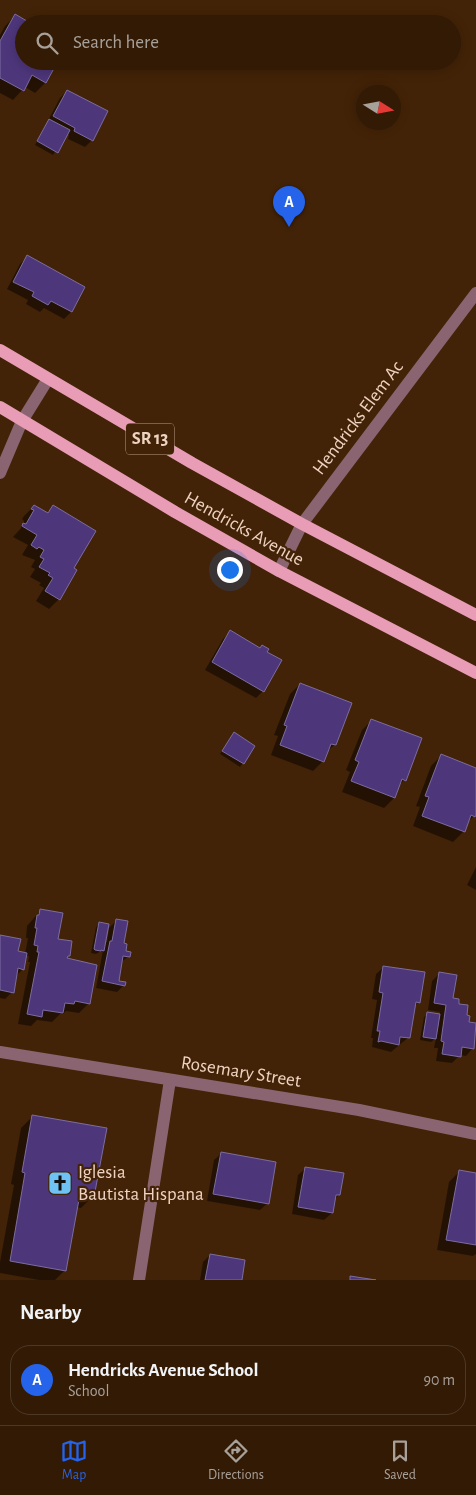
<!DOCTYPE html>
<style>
body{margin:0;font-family:"Alegreya Sans",sans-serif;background:#3d2713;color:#f1f3f6}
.compass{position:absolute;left:356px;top:85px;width:45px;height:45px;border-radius:50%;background:#321a05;box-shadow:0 2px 12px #0003;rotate:101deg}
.you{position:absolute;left:229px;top:569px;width:18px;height:18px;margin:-12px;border:4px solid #fff;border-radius:50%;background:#1a73e8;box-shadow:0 0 0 8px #1a73e833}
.badge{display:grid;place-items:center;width:32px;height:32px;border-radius:50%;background:#2563eb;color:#fff;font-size:16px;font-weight:700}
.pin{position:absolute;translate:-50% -41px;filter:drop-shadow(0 1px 2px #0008)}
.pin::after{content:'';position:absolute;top:26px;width:18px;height:15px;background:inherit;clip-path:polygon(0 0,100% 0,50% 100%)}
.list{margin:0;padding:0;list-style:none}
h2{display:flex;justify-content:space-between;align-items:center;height:65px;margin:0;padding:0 20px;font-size:21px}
h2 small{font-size:16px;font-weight:400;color:#a8a19a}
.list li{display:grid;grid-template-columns:32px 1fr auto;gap:15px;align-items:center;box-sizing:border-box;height:70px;margin:0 10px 10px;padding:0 10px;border:1px solid #4d3827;border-radius:20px}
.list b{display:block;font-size:19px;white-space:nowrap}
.list p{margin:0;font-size:16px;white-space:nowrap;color:#a8a19a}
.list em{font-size:16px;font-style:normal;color:#a8a19a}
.icon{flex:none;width:28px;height:28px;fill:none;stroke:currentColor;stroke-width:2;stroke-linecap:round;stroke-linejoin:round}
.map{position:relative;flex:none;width:476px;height:1280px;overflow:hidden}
.search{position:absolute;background:#321a05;box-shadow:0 2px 12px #0003;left:15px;right:15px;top:15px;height:55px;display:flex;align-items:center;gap:12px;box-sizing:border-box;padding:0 18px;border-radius:28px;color:#a8a19a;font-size:19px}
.sheet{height:145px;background:#321a05}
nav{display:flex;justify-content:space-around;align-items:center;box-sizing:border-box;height:70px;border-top:1px solid #4d3827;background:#321a05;font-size:14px;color:#a8a19a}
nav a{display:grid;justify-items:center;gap:2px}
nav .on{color:#2563eb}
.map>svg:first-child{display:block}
</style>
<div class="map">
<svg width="476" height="1280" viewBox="0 0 476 1280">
<rect width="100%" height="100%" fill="#432307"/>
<g fill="#0007">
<polygon points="15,16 24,24 24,61 57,61 45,83 35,93 25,87 13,100 0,93 0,35 5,26"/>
<polygon points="67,91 92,140 85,147 68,139 69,135 66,134 53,155 35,145 60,98"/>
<polygon points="27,257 84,287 71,312 64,319 44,308 40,312 26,304 28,300 7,289 20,264"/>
<polygon points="34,506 46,514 53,507 73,569 59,599 49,609 36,601 44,588 39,585 41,583 30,577 35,569 31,567 35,560 22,555 28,545 13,537 21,528 24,521 22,519 24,516"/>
<polygon points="230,632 263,691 256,698 205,670 223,639"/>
<polygon points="300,684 334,745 326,753 323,761 313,771 271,755 278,736 274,735 290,694"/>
<polygon points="372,720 420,739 404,780 398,787 394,798 384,808 342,792 350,772 346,770 362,730"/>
<polygon points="234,734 243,763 240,767 220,754"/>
<polygon points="441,756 476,769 476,812 474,816 466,824 463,832 453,842 413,826 420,807 416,806 431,766"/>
<polygon points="476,867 476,890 467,885"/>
<polygon points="41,910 89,1003 79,1013 66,1011 63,1014 61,1013 52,1022 37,1020 31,1026 18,1024 30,962 28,962 29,956 25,955 23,969 16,976 12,992 5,999 0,998 0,936 17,952 25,954 28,938 26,938 27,926"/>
<polygon points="117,920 125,952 129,956 120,963 117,982 124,985 117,992 96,988 103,950 96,954 91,953 96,927 99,924 104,942 107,942 109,928"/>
<polygon points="384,967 419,1002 414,1007 409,1037 391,1052 372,1047 373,1038 371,1038 377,1000 372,999 376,974"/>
<polygon points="439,974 452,999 457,1005 467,1023 476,1025 473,1048 466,1056 460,1055 452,1063 436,1061 438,1048 434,1048 436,1038 431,1042 420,1040 424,1017 428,1014 439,1015 440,1012 428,1010 432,981"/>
<polygon points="33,1116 93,1196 81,1208 76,1207 65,1270 55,1280 39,1280 0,1273 0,1262 14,1185 11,1184 21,1128"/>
<polygon points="222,1153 268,1203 260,1210 207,1201 214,1160"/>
<polygon points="306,1168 339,1195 334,1200 332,1213 324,1220 292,1214 298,1175"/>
<polygon points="459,1172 476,1175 476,1254 473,1256 437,1250 449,1182"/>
<polygon points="210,1255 240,1280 200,1280 203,1262"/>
</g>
<g fill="#4e367b" stroke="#7b6d9f">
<polygon points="15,14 32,24 24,24 24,61 58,61 46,83 32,75 24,91 0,78 0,41"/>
<polygon points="67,90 108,111 93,141 74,131 75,128 53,116"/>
<polygon points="49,119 70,130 58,153 37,141"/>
<polygon points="27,255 85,287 72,312 51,301 48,305 32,296 34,292 13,282"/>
<polygon points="34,505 48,513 53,505 96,531 74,568 77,570 60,600 45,591 53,578 48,575 50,573 39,567 44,559 40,557 44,550 39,547 37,549 31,545 37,535 22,526 23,523 26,524 34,510 31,509"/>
<polygon points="230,630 260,648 262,645 269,649 267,652 282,660 264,692 212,662"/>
<polygon points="300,683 352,703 336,745 331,744 324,762 280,745 287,726 284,725"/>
<polygon points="371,719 422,738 406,781 402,779 395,798 351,781 359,762 355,760"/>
<polygon points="234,732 255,746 244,764 222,751"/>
<polygon points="441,754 476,768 476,815 475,817 471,815 465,832 422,816 429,797 425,796"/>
<polygon points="40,909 63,913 58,939 72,941 70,956 68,956 67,958 97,965 90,1004 75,1001 74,1004 65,1003 63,1013 43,1010 42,1017 27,1014 39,952 37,952 38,946 34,945 37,928 35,928 37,915 39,915"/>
<polygon points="116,919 128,921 124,943 127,944 126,951 131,952 130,957 123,956 119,981 126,982 125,986 102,981 110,941 112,941"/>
<polygon points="99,922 109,924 104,951 101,950 101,951 95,950 94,949"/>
<polygon points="0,935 21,939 18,951 27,953 24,970 18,968 14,993 0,990"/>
<polygon points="383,966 425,972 420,1003 416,1002 410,1038 400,1037 399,1045 381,1041 378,1042 380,1031 377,1031 383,993 379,992"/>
<polygon points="439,972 457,975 453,998 459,999 459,1004 468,1005 467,1015 470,1016 469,1022 476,1023 474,1049 462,1047 461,1057 442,1054 444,1042 441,1041 446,1005 434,1003"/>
<polygon points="427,1012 440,1014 436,1039 423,1037"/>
<polygon points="32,1115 107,1128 94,1197 80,1194 66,1271 10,1261 25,1173 22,1172"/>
<polygon points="221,1152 276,1162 269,1204 213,1194"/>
<polygon points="305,1167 344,1173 340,1195 336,1195 333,1213 298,1207"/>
<polygon points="459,1170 476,1173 476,1245 446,1240"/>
<polygon points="210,1254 245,1260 242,1280 205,1280"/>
<polygon points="350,1276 376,1280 350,1280"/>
</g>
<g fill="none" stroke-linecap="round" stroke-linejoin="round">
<g stroke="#8a6571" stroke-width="12">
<polyline points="0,473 22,421 48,379"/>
<polyline points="279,571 302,524 476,293"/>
<polyline points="0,1052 359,1110 476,1134"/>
<polyline points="139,1280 170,1080"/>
</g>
<g stroke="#e89cb6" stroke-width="12">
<polyline points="0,350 192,463 302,524 476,615"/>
<polyline points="0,407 175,512 279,571 476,673"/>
</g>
</g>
<defs>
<g id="church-square" transform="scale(1.25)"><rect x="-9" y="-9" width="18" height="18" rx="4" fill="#6fc2f4" stroke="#432307"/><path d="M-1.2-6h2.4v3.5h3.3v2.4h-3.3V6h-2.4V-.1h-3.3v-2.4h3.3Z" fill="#111"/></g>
</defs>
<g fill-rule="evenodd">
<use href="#church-square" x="60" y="1183"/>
</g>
<g text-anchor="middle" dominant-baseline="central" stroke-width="4.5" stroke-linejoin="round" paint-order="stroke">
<rect fill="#432307" stroke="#bb9e88" stroke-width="1" x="126" y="423.5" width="48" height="31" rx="4"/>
<g font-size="18" font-weight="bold" fill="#eed3c0">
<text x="150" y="439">SR 13</text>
</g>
<g font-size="19" fill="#eed3c0" stroke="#432307">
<text transform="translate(358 418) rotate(-53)">Hendricks Elem Ac</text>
<text transform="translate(244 529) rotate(29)">Hendricks Avenue</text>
<text transform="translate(241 1072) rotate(9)">Rosemary Street</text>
</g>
<g font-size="19" fill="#eed3c0" stroke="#432307" text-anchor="start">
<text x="78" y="1172">Iglesia<tspan x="78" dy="22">Bautista Hispana</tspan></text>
</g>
</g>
</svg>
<svg class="compass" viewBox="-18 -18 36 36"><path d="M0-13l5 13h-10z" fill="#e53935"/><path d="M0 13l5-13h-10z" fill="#a8a19a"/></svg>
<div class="you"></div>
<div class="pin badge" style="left:289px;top:227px">A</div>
<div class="search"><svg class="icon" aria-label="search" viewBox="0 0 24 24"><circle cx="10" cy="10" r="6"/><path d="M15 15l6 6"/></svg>Search here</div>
</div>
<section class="sheet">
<h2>Nearby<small></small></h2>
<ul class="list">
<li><span class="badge">A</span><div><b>Hendricks Avenue School</b><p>School</p></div><em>90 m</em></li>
</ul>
</section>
<nav>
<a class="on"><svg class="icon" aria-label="map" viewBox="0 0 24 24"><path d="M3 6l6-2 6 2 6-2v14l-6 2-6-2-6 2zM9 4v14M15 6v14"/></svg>Map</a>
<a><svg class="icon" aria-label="directions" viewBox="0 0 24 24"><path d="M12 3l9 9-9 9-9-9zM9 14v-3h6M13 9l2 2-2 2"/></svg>Directions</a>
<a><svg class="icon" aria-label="saved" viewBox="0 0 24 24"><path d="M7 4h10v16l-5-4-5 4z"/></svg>Saved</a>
</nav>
